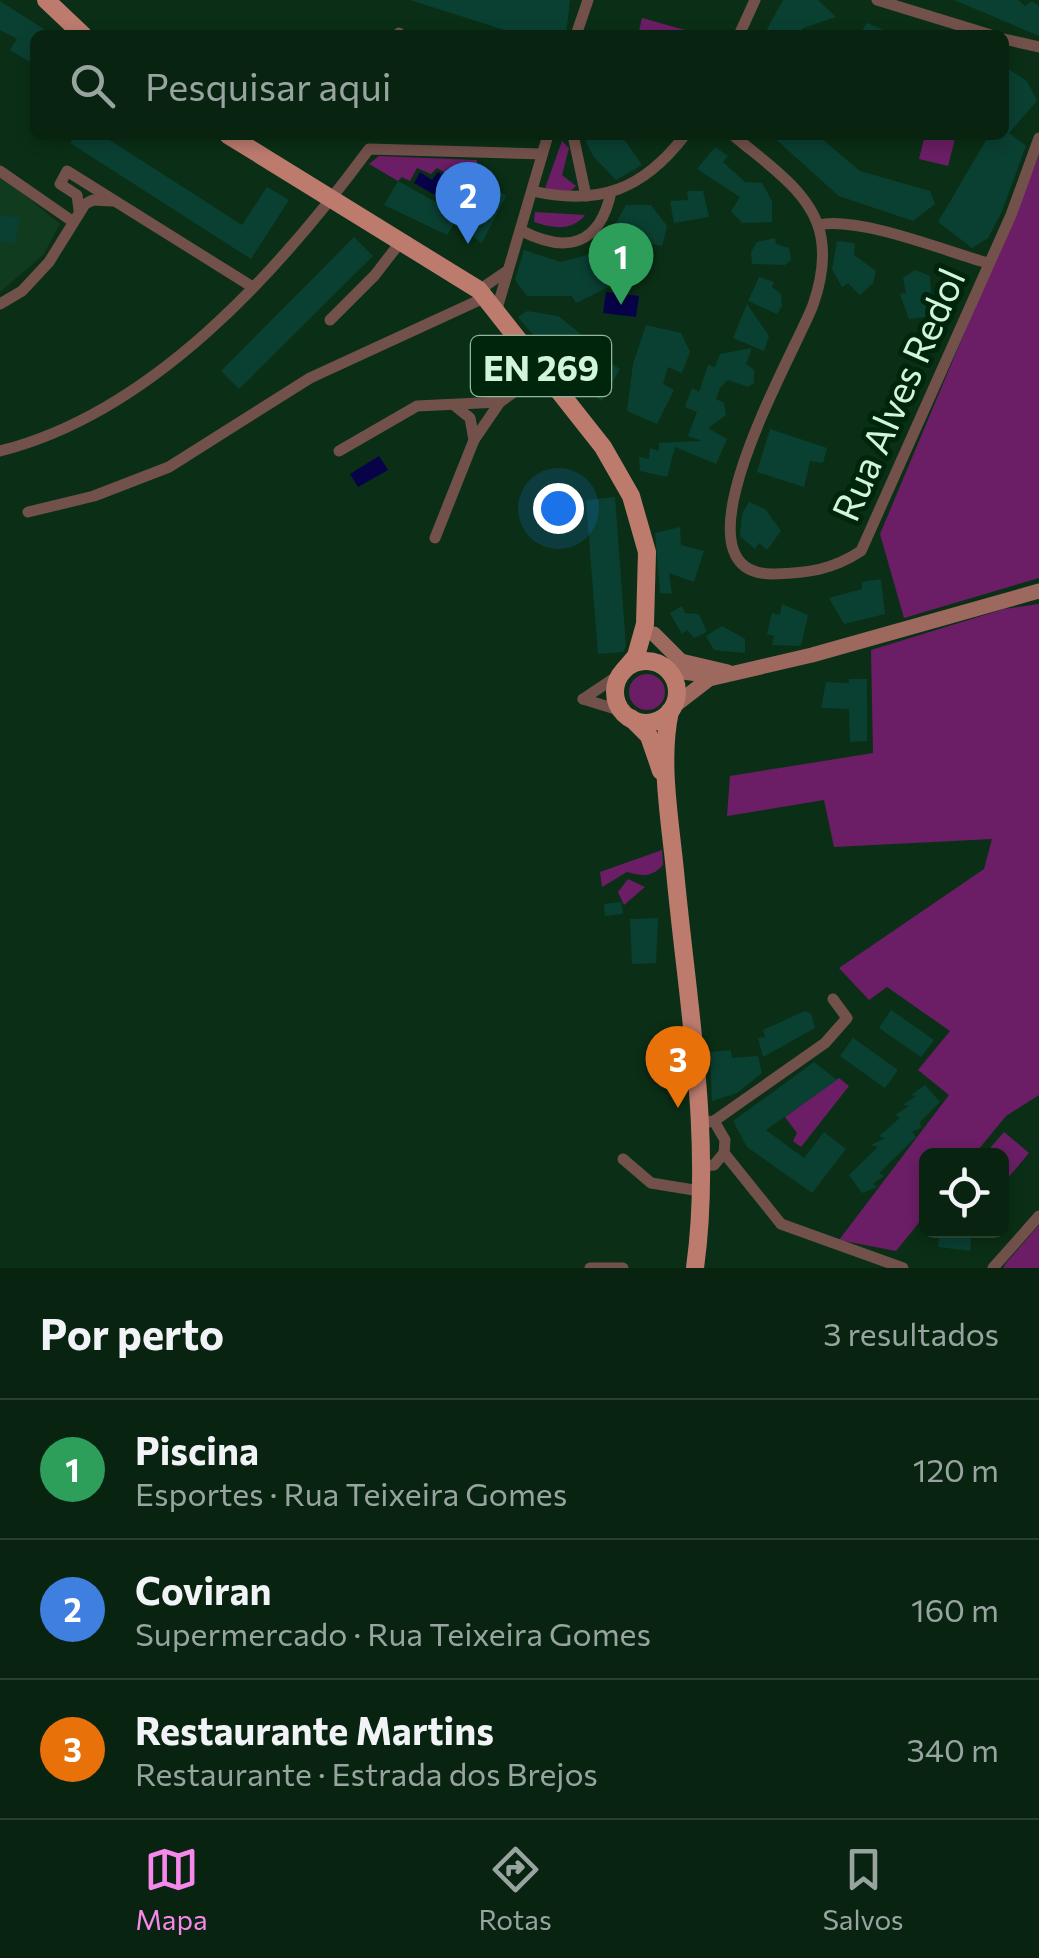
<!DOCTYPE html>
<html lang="pt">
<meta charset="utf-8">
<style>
body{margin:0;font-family:Commissioner,sans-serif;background:#112b19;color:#f1f3f6}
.controls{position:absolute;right:30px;bottom:30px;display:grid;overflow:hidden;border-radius:15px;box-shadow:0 5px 15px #0003}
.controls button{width:90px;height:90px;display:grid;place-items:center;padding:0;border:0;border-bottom:2px solid #294030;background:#082310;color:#f1f3f6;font:50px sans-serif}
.you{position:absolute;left:558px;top:508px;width:35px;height:35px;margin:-25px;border:8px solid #fff;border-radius:50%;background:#1a73e8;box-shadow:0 0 0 15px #1a73e833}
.badge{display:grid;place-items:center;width:65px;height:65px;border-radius:50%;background:#f788eb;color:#fff;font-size:32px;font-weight:700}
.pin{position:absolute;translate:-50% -82px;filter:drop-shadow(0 2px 5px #0008)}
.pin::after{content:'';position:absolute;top:52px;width:35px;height:30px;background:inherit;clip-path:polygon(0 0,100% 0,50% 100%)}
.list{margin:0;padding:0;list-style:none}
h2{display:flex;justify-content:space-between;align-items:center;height:130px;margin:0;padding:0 40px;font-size:42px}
h2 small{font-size:32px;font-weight:400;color:#98a49f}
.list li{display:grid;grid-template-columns:65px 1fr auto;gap:30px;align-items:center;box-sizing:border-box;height:140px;padding:0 40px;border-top:2px solid #294030}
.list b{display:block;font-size:38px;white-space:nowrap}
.list p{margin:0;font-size:32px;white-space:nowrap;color:#98a49f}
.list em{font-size:32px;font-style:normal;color:#98a49f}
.icon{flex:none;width:55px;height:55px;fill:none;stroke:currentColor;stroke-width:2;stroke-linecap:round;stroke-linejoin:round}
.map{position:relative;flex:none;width:1039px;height:1268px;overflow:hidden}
.search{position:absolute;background:#082310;box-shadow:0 5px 15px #0003;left:30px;right:30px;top:30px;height:110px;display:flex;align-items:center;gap:25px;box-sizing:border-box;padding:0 35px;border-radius:15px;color:#98a49f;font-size:38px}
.sheet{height:550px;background:#082310}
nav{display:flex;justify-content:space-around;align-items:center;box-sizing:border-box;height:140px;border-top:2px solid #294030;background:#082310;font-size:28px;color:#98a49f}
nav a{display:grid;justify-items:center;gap:5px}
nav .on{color:#f788eb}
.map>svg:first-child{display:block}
</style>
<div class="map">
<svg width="1039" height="1268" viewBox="0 0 1039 1268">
<rect width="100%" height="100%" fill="#0a2f16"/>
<polygon fill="#113b1f" points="0,175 60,224 43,255 0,292"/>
<g fill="#6b1e65">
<polygon points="642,18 696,33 698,35 638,35"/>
<polygon points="925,135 956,135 948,166 919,159"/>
<polygon points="562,141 569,148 562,175 576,186 567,194 545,188"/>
<polygon points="1039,155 1039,578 904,618 880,534"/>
<polygon points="379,156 477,160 478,176 474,173 459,195 450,192 455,178 437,168 431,174 417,168 410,181 402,177 398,181 369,164"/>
<path d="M 535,212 L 585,215 C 571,232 553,228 534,222 Z"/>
<polygon points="1039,604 1039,1095 1006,1116 974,1155 926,1156 926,1214 896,1251 839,1240 949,1095 918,1070 950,1031 887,987 869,1000 839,968 984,869 992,839 834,847 824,800 727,816 730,776 873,753 871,650 1004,609"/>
<circle cx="647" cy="692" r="18"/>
<path d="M 662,850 L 663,865 C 651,878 643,876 627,872 L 602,887 L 600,872 Z"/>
<polygon points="628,879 645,887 624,905 618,892"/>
<polygon points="839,1078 849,1086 801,1147 793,1141 797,1133 785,1117"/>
<polygon points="1004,1132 1029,1153 1002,1185 1002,1156 984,1155"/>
<polygon points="1039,1225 1039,1268 1003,1268 1006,1263"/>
</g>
<g fill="#080249">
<polygon points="420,172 432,180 438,172 450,179 440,198 414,183"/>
<polygon points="606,292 639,296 636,317 603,313"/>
<polygon points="379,456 388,470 358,487 350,474"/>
</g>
<g fill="#0a4032">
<polygon points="410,0 570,0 566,35 520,35"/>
<polygon points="783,0 818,0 836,17 803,28 799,35 764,35"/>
<polygon points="954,0 1018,0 1025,6 1032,1 1039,6 1039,36"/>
<polygon points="0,1 53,35 35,35 35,65 10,50 17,39 0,30"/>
<polygon points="867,23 896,35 859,35"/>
<polygon points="1004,66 1027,81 1037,101 1009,133 1026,146 1002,211 988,238 972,248 938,222 989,135 1004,135"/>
<polygon points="76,135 102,135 242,225 267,187 289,200 251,259 70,143"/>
<polygon points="583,135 621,135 642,165 616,180 593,156"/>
<polygon points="771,135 817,135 860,171 930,191 935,204 913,221 839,196"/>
<polygon points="715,147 728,156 723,162 745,182 762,183 772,201 772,222 742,223 731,211 740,197 697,169"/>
<polygon points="473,172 506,196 482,243 454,224 447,235 384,205 398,181 450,210"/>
<polygon points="687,191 703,191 709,217 674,223 670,201 688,200"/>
<polygon points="626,205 651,205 667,226 662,246 653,244 627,285 621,281 576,303 572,296 527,296 515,280 524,250 561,262 594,253 603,247"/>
<polygon points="0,215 20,218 15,244 0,241"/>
<polygon points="354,237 373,256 239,389 221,371"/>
<polygon points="775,238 776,244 789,248 791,260 785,265 752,264 751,252 757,242"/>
<polygon points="837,241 855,243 854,255 876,271 873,283 860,295 848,283 842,287 832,269"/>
<polygon points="915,270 930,276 932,316 909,319 900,294 906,293 903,278"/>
<polygon points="759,277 774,282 772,287 781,294 782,306 777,314 748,301"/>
<polygon points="747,304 769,336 764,351 733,338"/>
<polygon points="527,311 558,316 582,335 560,366 518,317"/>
<polygon points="646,325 681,333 690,352 682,373 668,367 663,384 674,390 657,424 627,411 633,364"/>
<polygon points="752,348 746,364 754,370 754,383 748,387 728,380 720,388 716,399 724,403 726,415 708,428 727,439 716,464 675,447 667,477 640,471 639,457 649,459 650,448 659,451 659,443 702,441 688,436 697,412 685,407 692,388 699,392 708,365 715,367 720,354"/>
<polygon points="597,355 620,369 602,401 581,390"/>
<polygon points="770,429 827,448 823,463 810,461 804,487 757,472"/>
<polygon points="615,497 626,646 623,652 598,654 586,500"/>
<polygon points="749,502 765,509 781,531 767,550 759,543 755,549 740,536 742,514"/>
<polygon points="680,527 681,545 704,551 694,582 669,573 672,594 660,593 655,533"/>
<polygon points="881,579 885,614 844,624 829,598 862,589 862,582"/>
<polygon points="782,604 808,615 801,646 772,645 774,636 767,634 772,613 780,615"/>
<polygon points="682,606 685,613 699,614 707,632 694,638 687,630 682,634 670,613"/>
<polygon points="722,626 745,639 745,653 714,650 706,636"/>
<polygon points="849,679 867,679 867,741 850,742 849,709 821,708 826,682 849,683"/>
<polygon points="621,902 623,914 605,916 604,904"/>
<polygon points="658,918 656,963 632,964 630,919"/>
<polygon points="891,1010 934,1040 921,1057 879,1028"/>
<polygon points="805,1011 811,1014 815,1028 763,1057 758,1038 765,1037 763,1030"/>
<polygon points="853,1038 898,1070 885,1088 840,1056"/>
<polygon points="731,1050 732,1058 758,1056 762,1073 737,1093 712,1101 710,1052"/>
<polygon points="814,1062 837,1080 766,1130 804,1158 824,1132 846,1149 812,1193 747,1147 733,1121"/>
<polygon points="925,1085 940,1102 920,1122 921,1128 912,1132 916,1137 879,1173 884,1176 873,1184 877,1187 862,1193 849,1175 878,1147 871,1145 885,1138 879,1136 900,1118 895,1115 909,1106 903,1105 916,1096 911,1095"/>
<polygon points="940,1230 972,1230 970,1251 938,1247"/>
</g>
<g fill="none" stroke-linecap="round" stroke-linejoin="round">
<g stroke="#72514b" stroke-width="11">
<polyline points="877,0 991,35"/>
<polyline points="397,35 399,33"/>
<polyline points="576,35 588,0"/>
<polyline points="739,35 755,0"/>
<polyline points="1004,39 1039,47"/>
<polyline points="573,135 586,196"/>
<path d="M 733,135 C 765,163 813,192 821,237 C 825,259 820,285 813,305 C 796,351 663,576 774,574 C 808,573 832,570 861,551 L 1011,215 L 1039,138"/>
<polyline points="0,171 72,221"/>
<path d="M 532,191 C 599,206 643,190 685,135"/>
<polyline points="79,210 77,195 60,184 67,171 251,286"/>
<path d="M 818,225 C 859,216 945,251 988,263"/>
<path d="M 522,231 C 567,254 600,245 611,192"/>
<polyline points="479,290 507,271"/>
<polyline points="0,304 22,291 49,262 85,204 93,200 113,201"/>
<polyline points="496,312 548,135"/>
<polyline points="330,320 375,275 402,240"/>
<polyline points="454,405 470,418 474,440"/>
<path d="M 0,451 C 152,413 279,271 369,149 L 542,154"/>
<polyline points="339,451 417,406 500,402 544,371"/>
<polyline points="28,512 94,496 169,467 310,378 486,297"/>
<polyline points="435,538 474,440 500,402"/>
<polyline points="583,699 619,675"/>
<polyline points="583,699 622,711"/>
<polyline points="714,1121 825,1043 847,1018 833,999"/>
<polyline points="724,1153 781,1224 903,1268"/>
<polyline points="623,1159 651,1183 700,1191"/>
<polyline points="700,1166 714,1165 724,1153 725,1140 714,1121 708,1122"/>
<polyline points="590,1268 623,1268"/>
<polyline points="993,1268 1039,1216"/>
</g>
<g stroke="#9d695f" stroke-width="15">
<polyline points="654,634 681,661 728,672"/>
<polyline points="668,670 698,674"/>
<polyline points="674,706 709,679 812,655 1039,591"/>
</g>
<g stroke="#bd7b6e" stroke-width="18">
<polyline points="46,0 83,35"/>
<polyline points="228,135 479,290 603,447 631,496 647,552 645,624 636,656 624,670"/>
<circle cx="646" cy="692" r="31"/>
<path d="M 670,711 C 659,761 670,820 675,871 C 687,1001 713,1138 695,1268"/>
<polyline points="631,718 649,736 661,771"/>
</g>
</g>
<g text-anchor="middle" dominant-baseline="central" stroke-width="10" stroke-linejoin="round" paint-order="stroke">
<rect fill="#00250d" stroke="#93b69c" stroke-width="2.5" x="471" y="336" width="140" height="60" rx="8"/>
<g font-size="35" font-weight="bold" fill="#d2f4d9">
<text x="541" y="366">EN 269</text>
</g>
<g font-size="38" fill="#d2f4d9" stroke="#00250d">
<text transform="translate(897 394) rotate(-66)">Rua Alves Redol</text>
</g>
</g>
</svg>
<div class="controls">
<button><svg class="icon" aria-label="locate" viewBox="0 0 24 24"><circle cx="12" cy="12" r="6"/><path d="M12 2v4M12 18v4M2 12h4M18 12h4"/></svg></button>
</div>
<div class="you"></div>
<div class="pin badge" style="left:621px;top:305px;background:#2e9e5b">1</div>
<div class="pin badge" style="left:468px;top:244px;background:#3f7fe0">2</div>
<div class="pin badge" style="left:678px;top:1108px;background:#e8710a">3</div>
<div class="search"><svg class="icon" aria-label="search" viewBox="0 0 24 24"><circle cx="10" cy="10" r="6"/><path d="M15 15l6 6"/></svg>Pesquisar aqui</div>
</div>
<section class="sheet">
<h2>Por perto<small>3 resultados</small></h2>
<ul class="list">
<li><span class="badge" style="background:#2e9e5b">1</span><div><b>Piscina</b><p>Esportes · Rua Teixeira Gomes</p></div><em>120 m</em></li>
<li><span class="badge" style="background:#3f7fe0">2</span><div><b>Coviran</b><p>Supermercado · Rua Teixeira Gomes</p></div><em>160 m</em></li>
<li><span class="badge" style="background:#e8710a">3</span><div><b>Restaurante Martins</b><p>Restaurante · Estrada dos Brejos</p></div><em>340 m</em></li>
</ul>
</section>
<nav>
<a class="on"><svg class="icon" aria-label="map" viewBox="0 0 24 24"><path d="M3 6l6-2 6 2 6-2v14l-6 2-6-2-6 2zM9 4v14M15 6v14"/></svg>Mapa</a>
<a><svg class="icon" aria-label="directions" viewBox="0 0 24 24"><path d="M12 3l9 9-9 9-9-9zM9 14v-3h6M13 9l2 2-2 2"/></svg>Rotas</a>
<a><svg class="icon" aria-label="saved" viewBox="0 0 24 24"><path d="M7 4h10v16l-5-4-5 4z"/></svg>Salvos</a>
</nav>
